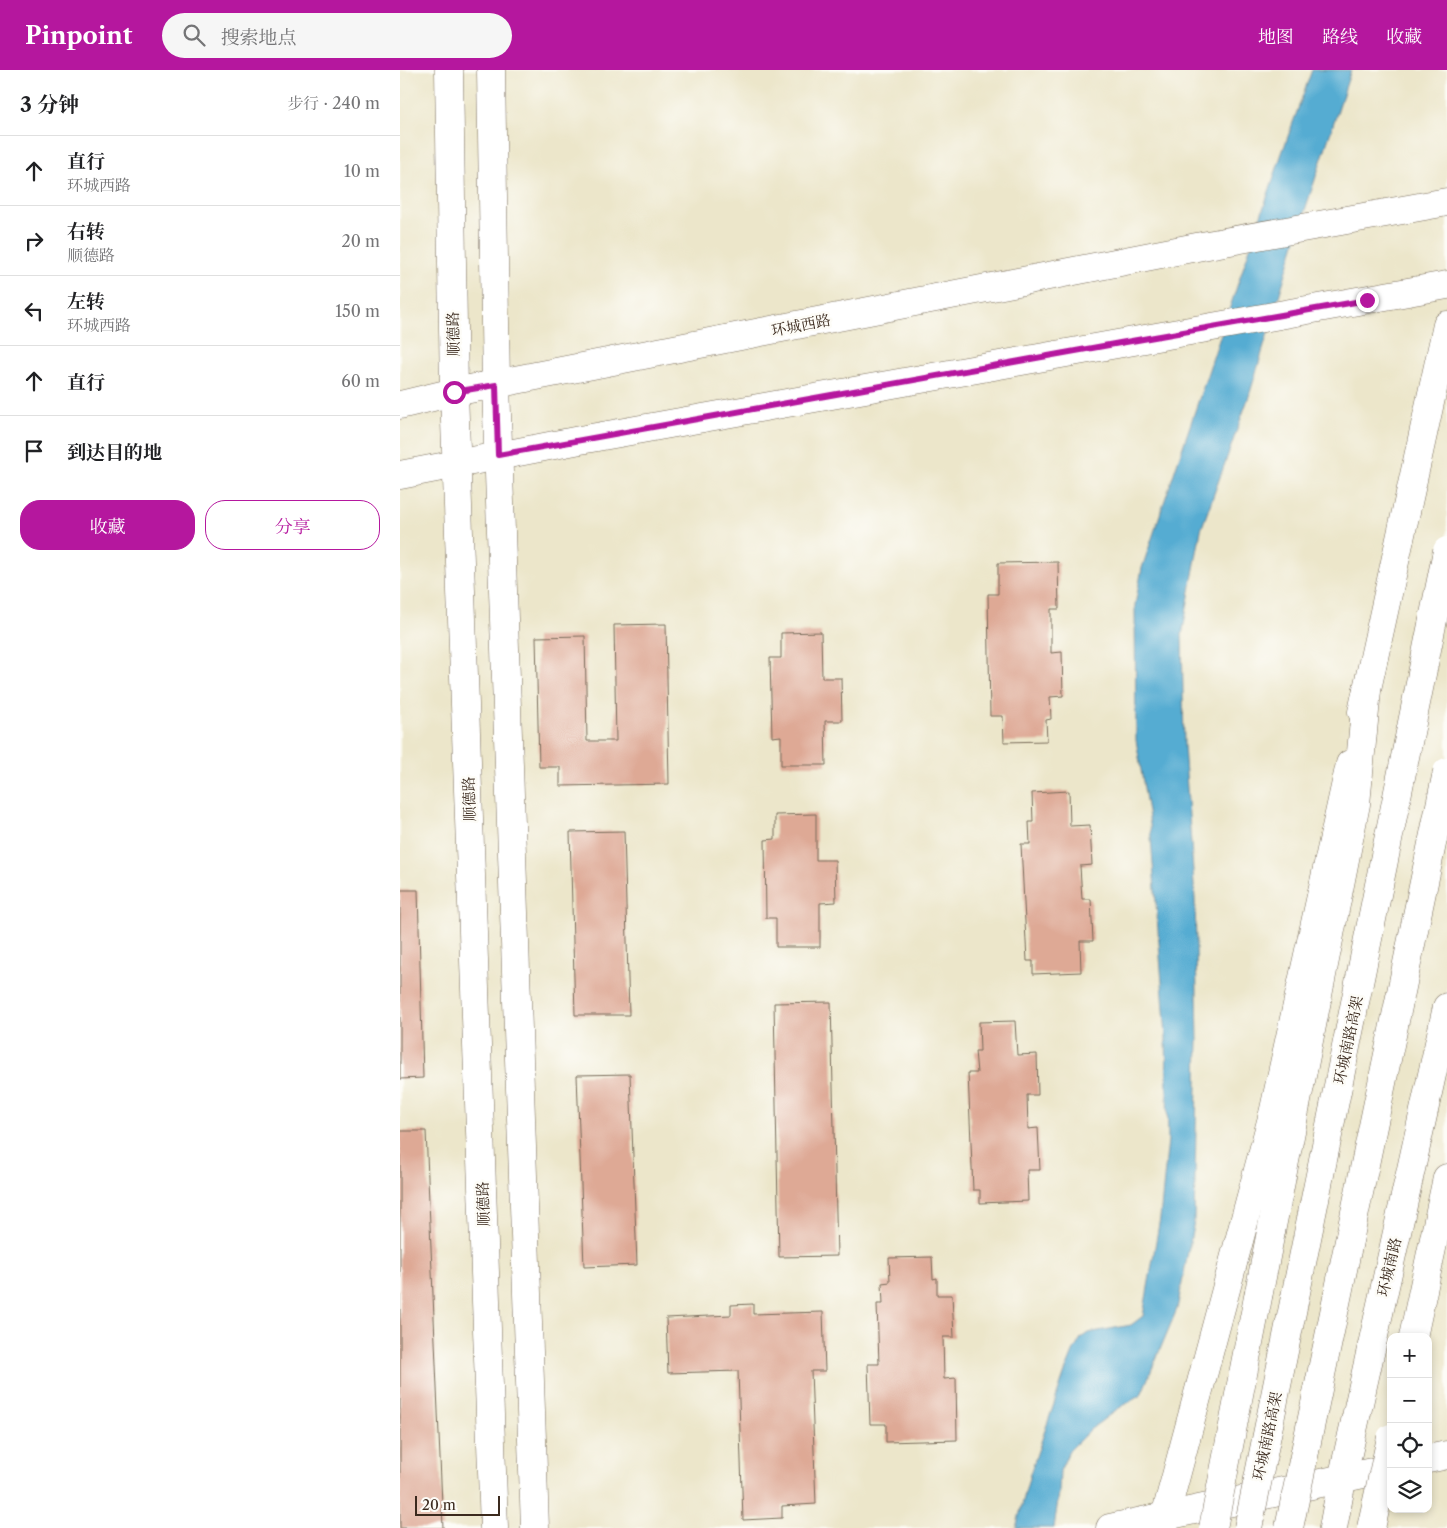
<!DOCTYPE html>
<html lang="zh">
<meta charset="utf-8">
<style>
body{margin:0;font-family:"Libre Caslon Text","Noto Serif SC",serif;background:#f6f6f6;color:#202124}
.controls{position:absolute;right:15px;bottom:15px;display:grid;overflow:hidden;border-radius:10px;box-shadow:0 2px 8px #0003}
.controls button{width:45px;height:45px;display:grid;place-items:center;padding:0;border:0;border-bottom:1px solid #e0e0e0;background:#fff;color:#202124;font:25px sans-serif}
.scale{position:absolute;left:15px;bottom:12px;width:85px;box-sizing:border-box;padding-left:5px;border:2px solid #3b2a1e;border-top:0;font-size:14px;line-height:18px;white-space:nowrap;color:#3b2a1e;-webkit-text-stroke:4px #fdfcf7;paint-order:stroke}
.stop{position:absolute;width:15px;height:15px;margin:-11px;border:4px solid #b5179e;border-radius:50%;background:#fff}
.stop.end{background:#b5179e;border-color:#fff;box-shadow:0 1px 5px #0008}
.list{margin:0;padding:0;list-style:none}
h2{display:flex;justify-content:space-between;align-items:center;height:65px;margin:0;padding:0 20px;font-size:21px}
h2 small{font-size:16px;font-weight:400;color:#757577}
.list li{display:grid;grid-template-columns:32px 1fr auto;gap:15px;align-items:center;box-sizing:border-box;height:70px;padding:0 20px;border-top:1px solid #e0e0e0}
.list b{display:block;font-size:19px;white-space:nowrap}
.list p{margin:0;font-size:16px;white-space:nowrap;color:#757577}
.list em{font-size:16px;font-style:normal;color:#757577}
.actions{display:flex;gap:10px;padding:15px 20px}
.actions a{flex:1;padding:11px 0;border:1px solid #b5179e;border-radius:20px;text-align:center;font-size:18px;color:#b5179e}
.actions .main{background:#b5179e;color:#fff}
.icon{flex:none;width:28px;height:28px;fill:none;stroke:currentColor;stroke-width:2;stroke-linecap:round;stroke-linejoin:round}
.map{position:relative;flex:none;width:1047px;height:1458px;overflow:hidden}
header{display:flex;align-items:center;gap:30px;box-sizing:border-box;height:70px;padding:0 25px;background:#b5179e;color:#fff}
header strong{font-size:24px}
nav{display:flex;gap:28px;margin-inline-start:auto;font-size:18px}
.search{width:350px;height:45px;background:#f6f6f6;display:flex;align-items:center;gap:12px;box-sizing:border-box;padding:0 18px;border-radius:28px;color:#757577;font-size:19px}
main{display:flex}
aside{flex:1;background:#fff}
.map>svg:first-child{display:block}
</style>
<header>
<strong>Pinpoint</strong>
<div class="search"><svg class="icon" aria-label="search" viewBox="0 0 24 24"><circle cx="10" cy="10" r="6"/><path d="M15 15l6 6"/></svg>搜索地点</div>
<nav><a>地图</a><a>路线</a><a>收藏</a></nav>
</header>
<main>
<aside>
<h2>3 分钟<small>步行 · 240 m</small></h2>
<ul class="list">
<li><svg class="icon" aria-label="ahead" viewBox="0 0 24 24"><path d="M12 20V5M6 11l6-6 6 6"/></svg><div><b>直行</b><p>环城西路</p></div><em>10 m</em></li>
<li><svg class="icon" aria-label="right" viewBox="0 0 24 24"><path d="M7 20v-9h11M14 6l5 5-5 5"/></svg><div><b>右转</b><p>顺德路</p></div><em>20 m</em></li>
<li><svg class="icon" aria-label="left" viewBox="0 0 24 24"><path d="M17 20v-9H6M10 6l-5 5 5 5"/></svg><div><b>左转</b><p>环城西路</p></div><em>150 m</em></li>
<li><svg class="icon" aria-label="ahead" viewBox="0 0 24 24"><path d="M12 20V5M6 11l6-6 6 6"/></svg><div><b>直行</b></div><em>60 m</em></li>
<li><svg class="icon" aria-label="arrive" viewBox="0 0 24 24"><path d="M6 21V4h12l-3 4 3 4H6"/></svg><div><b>到达目的地</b></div></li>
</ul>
<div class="actions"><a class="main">收藏</a><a>分享</a></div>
</aside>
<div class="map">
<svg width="1047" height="1458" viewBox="0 0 1047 1458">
<rect width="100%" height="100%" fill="#fdfcf7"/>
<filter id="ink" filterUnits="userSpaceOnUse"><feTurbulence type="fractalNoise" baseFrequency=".02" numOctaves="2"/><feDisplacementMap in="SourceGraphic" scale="10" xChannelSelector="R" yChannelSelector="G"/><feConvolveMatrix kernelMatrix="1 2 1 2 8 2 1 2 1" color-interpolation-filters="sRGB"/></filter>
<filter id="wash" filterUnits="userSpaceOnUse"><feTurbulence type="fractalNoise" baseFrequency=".0096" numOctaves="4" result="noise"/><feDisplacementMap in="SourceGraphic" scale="20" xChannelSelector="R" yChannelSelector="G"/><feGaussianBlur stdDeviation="1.12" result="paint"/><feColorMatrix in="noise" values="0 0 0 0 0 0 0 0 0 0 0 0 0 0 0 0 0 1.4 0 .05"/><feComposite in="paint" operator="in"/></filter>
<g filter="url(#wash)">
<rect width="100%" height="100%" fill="#ece6ca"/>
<polygon fill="#55acd2" stroke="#486b78" points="912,0 951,0 905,140 849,326 801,460 782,565 784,676 795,829 798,970 794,1151 777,1239 741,1325 716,1340 691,1359 669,1381 660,1401 659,1423 654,1458 616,1458 630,1404 665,1302 673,1282 681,1268 688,1263 731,1255 743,1246 760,1148 768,1070 766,966 750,754 736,670 735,535 742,498 882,83"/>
<g id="blocks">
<g fill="#dea995">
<polygon points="658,492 659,539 651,539 651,583 662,582 663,626 650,627 651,649 646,650 647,671 604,672 603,646 590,646 588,524 598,524 598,493"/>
<polygon points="266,554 269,714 160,716 160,697 139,697 136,567 185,566 187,671 216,671 214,555"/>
<polygon points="421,562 422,608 441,608 442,651 425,651 426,695 381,695 381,666 372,667 370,588 381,588 381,563"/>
<polygon points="669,721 670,756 690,755 692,795 680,796 682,829 691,829 693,871 680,871 681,902 633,904 633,891 627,891 621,774 630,774 629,752 633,752 632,723"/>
<polygon points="416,744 416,790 435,790 436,832 420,833 420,877 376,877 376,848 366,848 365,770 375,769 375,745"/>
<polygon points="224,761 229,945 175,945 170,762"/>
<polygon points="0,820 18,820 23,1008 0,1009"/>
<polygon points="431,932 437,1186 379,1187 374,933"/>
<polygon points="615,951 617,985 637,984 638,1025 627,1025 628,1059 638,1058 640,1100 627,1100 628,1131 580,1133 580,1120 573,1120 568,1003 577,1003 575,981 580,981 579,952"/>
<polygon points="230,1004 237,1195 184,1197 177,1005"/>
<polygon points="0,1061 26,1061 43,1458 0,1458"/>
<polygon points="532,1187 533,1209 537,1208 537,1225 552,1225 554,1267 543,1267 544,1309 556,1308 557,1370 486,1372 486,1354 470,1354 468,1294 479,1294 477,1234 483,1234 482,1213 490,1212 489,1188"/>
<polygon points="353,1234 353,1244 423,1242 425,1301 411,1301 416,1434 382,1436 382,1448 343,1450 338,1301 268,1303 266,1248 331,1245 331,1235"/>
</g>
</g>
</g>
<g filter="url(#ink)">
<use href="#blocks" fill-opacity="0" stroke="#796c5a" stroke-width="1"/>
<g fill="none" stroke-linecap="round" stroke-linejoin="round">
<g stroke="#796c5a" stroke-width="29">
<g id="minor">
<polyline points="49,0 54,322 94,1458"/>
<polyline points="91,0 96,315 135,1458"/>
<polyline points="1028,1389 1047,1385"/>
<polyline points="710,1458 991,1398"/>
</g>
</g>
<g stroke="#796c5a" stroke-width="29">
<g id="major">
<polyline points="0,335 54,322 802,176 1047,132"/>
<polyline points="0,405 180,370 1047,215"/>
<polyline points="962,642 1047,255"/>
<polyline points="762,1458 873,1044 950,694"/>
<polyline points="933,1458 942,1410 1047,937"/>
</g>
</g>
<g stroke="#796c5a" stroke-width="29">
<g id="highway">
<polyline points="859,1222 956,734 967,620"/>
<polyline points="1013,1267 1047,1108"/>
</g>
</g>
<use href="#minor" stroke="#fff" stroke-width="28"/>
<use href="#major" stroke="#fff" stroke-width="28"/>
<use href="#highway" stroke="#fff" stroke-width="28"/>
<g stroke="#796c5a" stroke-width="29" stroke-linecap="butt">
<g id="highway-bridge">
<polyline points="813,1458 859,1222"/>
<polyline points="848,1458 1047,481"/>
<polyline points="889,1458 1047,702"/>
<polyline points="971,1458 991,1368"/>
</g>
</g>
<use href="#highway-bridge" stroke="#fff" stroke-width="28"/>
</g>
</g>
<g fill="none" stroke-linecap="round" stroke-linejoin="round" filter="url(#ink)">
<polyline stroke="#b5179e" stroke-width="6" points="54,322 96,315 98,385 720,273 967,230"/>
</g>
<g text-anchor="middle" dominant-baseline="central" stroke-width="5" stroke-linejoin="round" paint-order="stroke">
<g font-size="15" fill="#3b2a1e" stroke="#fdfcf7">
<text transform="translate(401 255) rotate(-11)">环城西路</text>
<text transform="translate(53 264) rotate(-91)">顺德路</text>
<text transform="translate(69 729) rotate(-92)">顺德路</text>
<text transform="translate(948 970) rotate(-78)">环城南路高架</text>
<text transform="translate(83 1134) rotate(-92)">顺德路</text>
<text transform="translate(989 1197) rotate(-77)">环城南路</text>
<text transform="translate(867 1366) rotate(-78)">环城南路高架</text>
</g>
</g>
</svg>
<div class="controls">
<button>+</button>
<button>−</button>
<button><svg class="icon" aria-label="locate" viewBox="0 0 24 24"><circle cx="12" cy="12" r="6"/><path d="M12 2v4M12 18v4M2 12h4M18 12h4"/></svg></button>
<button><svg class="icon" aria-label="layers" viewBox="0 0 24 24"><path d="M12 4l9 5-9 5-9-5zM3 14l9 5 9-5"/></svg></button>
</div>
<div class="scale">20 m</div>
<div class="stop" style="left:54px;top:322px"></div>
<div class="stop end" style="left:967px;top:230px"></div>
</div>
</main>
